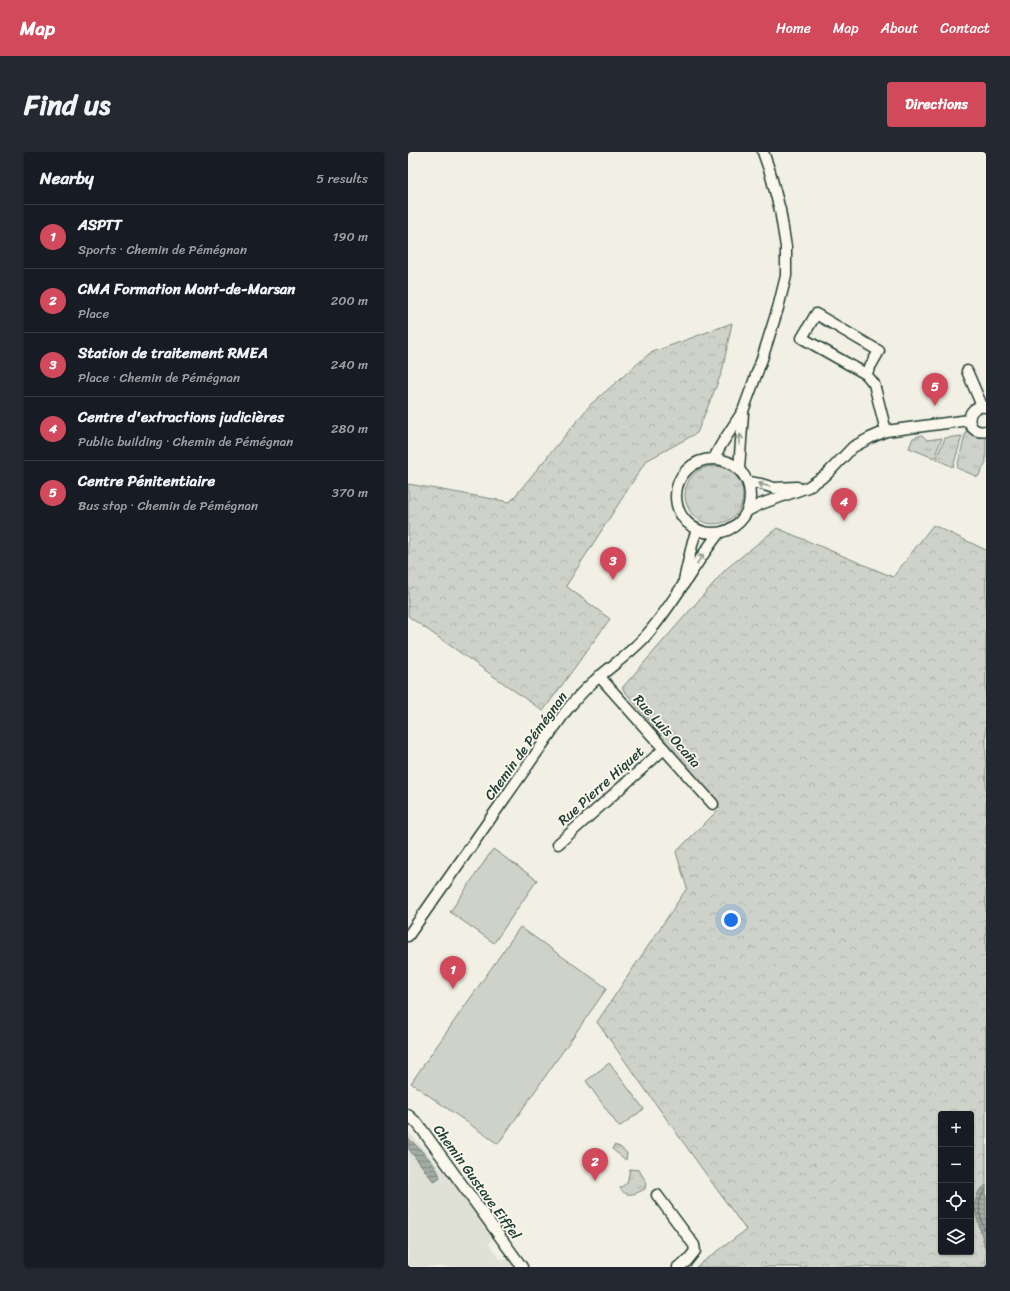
<!DOCTYPE html>
<meta charset="utf-8">
<style>
body{margin:0;font-family:Sriracha,sans-serif;background:#242831;color:#f1f3f6}
.controls{position:absolute;right:12px;bottom:12px;display:grid;overflow:hidden;border-radius:4px;box-shadow:0 1px 3px #0004}
.controls button{width:36px;height:36px;display:grid;place-items:center;padding:0;border:0;border-bottom:1px solid #363941;background:#171b24;color:#f1f3f6;font:20px sans-serif}
.you{position:absolute;left:323px;top:768px;width:14px;height:14px;margin:-10px;border:3px solid #fff;border-radius:50%;background:#1a73e8;box-shadow:0 0 0 6px #1a73e833}
.badge{display:grid;place-items:center;width:26px;height:26px;border-radius:50%;background:#d1495b;color:#fff;font-size:13px;font-weight:700}
.pin{position:absolute;translate:-50% -33px;filter:drop-shadow(0 1px 2px #0008)}
.pin::after{content:'';position:absolute;top:21px;width:14px;height:12px;background:inherit;clip-path:polygon(0 0,100% 0,50% 100%)}
.list{margin:0;padding:0;list-style:none}
h2{display:flex;justify-content:space-between;align-items:center;height:52px;margin:0;padding:0 16px;font-size:17px}
h2 small{font-size:13px;font-weight:400;color:#9ea1a6}
.list li{display:grid;grid-template-columns:26px 1fr auto;gap:12px;align-items:center;box-sizing:border-box;height:64px;padding:0 16px;border-top:1px solid #363941}
.list b{display:block;font-size:15px;white-space:nowrap}
.list p{margin:0;font-size:13px;white-space:nowrap;color:#9ea1a6}
.list em{font-size:13px;font-style:normal;color:#9ea1a6}
.icon{flex:none;width:22px;height:22px;fill:none;stroke:currentColor;stroke-width:2;stroke-linecap:round;stroke-linejoin:round}
.map{position:relative;flex:none;width:578px;height:1115px;overflow:hidden;border-radius:4px}
header{display:flex;align-items:center;gap:24px;box-sizing:border-box;height:56px;padding:0 20px;background:#d1495b;color:#fff}
header strong{font-size:19px}
nav{display:flex;gap:22px;margin-inline-start:auto;font-size:14px}
.intro{display:flex;align-items:center;justify-content:space-between;box-sizing:border-box;height:96px;padding:0 24px}
h1{margin:0;font-size:28px}
.button{padding:10px 18px;border-radius:4px;background:#d1495b;color:#fff;font-size:14px;font-weight:700}
main{display:flex;gap:24px;padding:0 24px}
aside{flex:1;background:#171b24;border-radius:4px;box-shadow:0 1px 3px #0004}
.map>svg:first-child{display:block}
</style>
<header>
<strong>Map</strong>
<nav><a>Home</a><a>Map</a><a>About</a><a>Contact</a></nav>
</header>
<div class="intro"><h1>Find us</h1><a class="button">Directions</a></div>
<main>
<aside>
<h2>Nearby<small>5 results</small></h2>
<ul class="list">
<li><span class="badge">1</span><div><b>ASPTT</b><p>Sports · Chemin de Pémégnan</p></div><em>190 m</em></li>
<li><span class="badge">2</span><div><b>CMA Formation Mont-de-Marsan</b><p>Place</p></div><em>200 m</em></li>
<li><span class="badge">3</span><div><b>Station de traitement RMEA</b><p>Place · Chemin de Pémégnan</p></div><em>240 m</em></li>
<li><span class="badge">4</span><div><b>Centre d'extractions judicières</b><p>Public building · Chemin de Pémégnan</p></div><em>280 m</em></li>
<li><span class="badge">5</span><div><b>Centre Pénitentiaire</b><p>Bus stop · Chemin de Pémégnan</p></div><em>370 m</em></li>
</ul>
</aside>
<div class="map">
<svg width="578" height="1115" viewBox="0 0 578 1115">
<defs>
<pattern id="grass-tufts" width="24" height="20" patternUnits="userSpaceOnUse"><rect width="24" height="20" fill="#cfd2c8"/><path d="M3 7l-1-3M5 7V3M7 7l1-3M15 17l-1-3M17 17v-4M19 17l1-3" fill="none" stroke="#b1b5ac"/></pattern>
<pattern id="forest-crowns" width="20" height="18" patternUnits="userSpaceOnUse"><rect width="20" height="18" fill="#cfd2c8"/><path d="M2 6a3 3 0 1 1 6 0M12 15a3 3 0 1 1 6 0" fill="none" stroke="#b1b5ac"/></pattern>
<pattern id="water-rules" width="6" height="5" patternUnits="userSpaceOnUse"><rect width="6" height="5" fill="#a2aba1"/><path d="M0 2.5h6" fill="none" stroke="#838c84"/></pattern>
</defs>
<rect width="100%" height="100%" fill="#f2f0e5"/>
<filter id="ink" filterUnits="userSpaceOnUse"><feTurbulence type="fractalNoise" baseFrequency=".025" numOctaves="2"/><feDisplacementMap in="SourceGraphic" scale="8" xChannelSelector="R" yChannelSelector="G"/><feConvolveMatrix kernelMatrix="1 2 1 2 8 2 1 2 1" color-interpolation-filters="sRGB"/></filter>
<g filter="url(#ink)">
<polygon fill="#e0e1d6" points="0,979 31,1014 63,1055 84,1085 81,1092 92,1107 101,1108 106,1115 0,1115"/>
<g fill="url(#grass-tufts)" stroke="#77887e">
<polygon points="558,279 573,285 578,285 578,310 570,325 549,316"/>
<polygon points="514,283 519,288 534,286 526,306 501,296 505,286"/>
<polygon points="554,284 545,315 528,307 537,286"/>
<circle cx="306" cy="343" r="29"/>
<polygon points="206,993 212,995 219,1001 218,1008 204,997"/>
<path d="M 222,1017 L 231,1018 L 238,1030 L 237,1037 C 229,1041 218,1047 212,1036 L 219,1031 Z"/>
</g>
<g fill="url(#forest-crowns)" stroke="#77887e" fill-rule="evenodd">
<polygon points="324,171 314,220 289,281 238,309 158,434 202,467 135,559 0,464 0,332 102,350 183,252 242,201"/>
<path d="M 525,373 L 578,398 L 578,1115 L 288,1115 L 338,1078 L 189,870 L 279,736 L 268,700 L 312,656 L 214,536 L 318,417 L 369,376 L 485,425 ZM 533,962 L 563,962 L 563,1100 L 533,1100 Z"/>
</g>
<g fill="#cfd2c8" stroke="#77887e">
<polygon points="85,697 129,728 86,791 42,760"/>
<polygon points="112,775 199,836 90,992 3,931"/>
<polygon points="201,911 236,957 211,975 178,929"/>
</g>
<g fill="url(#water-rules)" stroke="#6e7f75">
<path d="M 0,986 C 8,993 31,1014 32,1026 L 30,1028 L 26,1030 L 0,996 Z"/>
<polygon points="578,1033 578,1099 566,1054 571,1039"/>
</g>
<g fill="none" stroke-linecap="round" stroke-linejoin="round">
<path stroke="#536960" stroke-width="1" d="M 578,1038 C 565,1050 574,1069 578,1083"/>
<g stroke="#1f3d34" stroke-width="13">
<g id="minor">
<polyline points="559,219 574,254"/>
<polyline points="458,222 471,199 408,162 394,186 458,222 466,232 478,279"/>
<path d="M 578,255 C 556,251 556,284 578,279"/>
<polyline points="306,306 313,293 335,259 354,207 370,156 378,124 378,95 372,58 362,20 355,0"/>
<circle cx="305" cy="344" r="37"/>
<polyline points="331,317 335,261"/>
<polyline points="340,330 353,332 366,336 389,335"/>
<polyline points="339,359 353,352 400,335 418,323 445,295 462,286 478,279 561,268"/>
<polyline points="276,428 285,389 289,378"/>
<polyline points="191,524 305,652"/>
<polyline points="150,692 256,597"/>
<path d="M 0,784 L 158,559 C 166,549 175,539 185,530 C 202,515 220,503 236,486 C 265,454 284,415 311,381"/>
<polyline points="0,963 10,972 114,1115"/>
<polyline points="249,1043 286,1093 287,1099 279,1109 270,1115"/>
</g>
</g>
<use href="#minor" stroke="#fbf7ec" stroke-width="10"/>
</g>
<defs><path id="oneway-shaft" d="M-6 0H5M1.5-3L5.5 0L1.5 3" fill="none" stroke-width="1.6" stroke-linecap="round" stroke-linejoin="round"/></defs>
<g stroke="#8d9a90">
<use href="#oneway-shaft" transform="translate(332 288) rotate(-85)"/>
<use href="#oneway-shaft" transform="translate(356 333) rotate(-164)"/>
<use href="#oneway-shaft" transform="translate(292 407) rotate(-57)"/>
</g>
</g>
<g text-anchor="middle" dominant-baseline="central" stroke-width="3.5" stroke-linejoin="round" paint-order="stroke">
<g font-size="14" fill="#1f3d34" stroke="#fbf7ec">
<text transform="translate(259 579) rotate(48)">Rue Luis Ocaña</text>
<text transform="translate(118 594) rotate(-54)">Chemin de Pémégnan</text>
<text transform="translate(193 634) rotate(-42)">Rue Pierre Hiquet</text>
<text transform="translate(69 1030) rotate(54)">Chemin Gustave Eiffel</text>
</g>
</g>
</svg>
<div class="controls">
<button>+</button>
<button>−</button>
<button><svg class="icon" aria-label="locate" viewBox="0 0 24 24"><circle cx="12" cy="12" r="6"/><path d="M12 2v4M12 18v4M2 12h4M18 12h4"/></svg></button>
<button><svg class="icon" aria-label="layers" viewBox="0 0 24 24"><path d="M12 4l9 5-9 5-9-5zM3 14l9 5 9-5"/></svg></button>
</div>
<div class="you"></div>
<div class="pin badge" style="left:45px;top:837px">1</div>
<div class="pin badge" style="left:187px;top:1029px">2</div>
<div class="pin badge" style="left:205px;top:428px">3</div>
<div class="pin badge" style="left:436px;top:369px">4</div>
<div class="pin badge" style="left:527px;top:254px">5</div>
</div>
</main>
